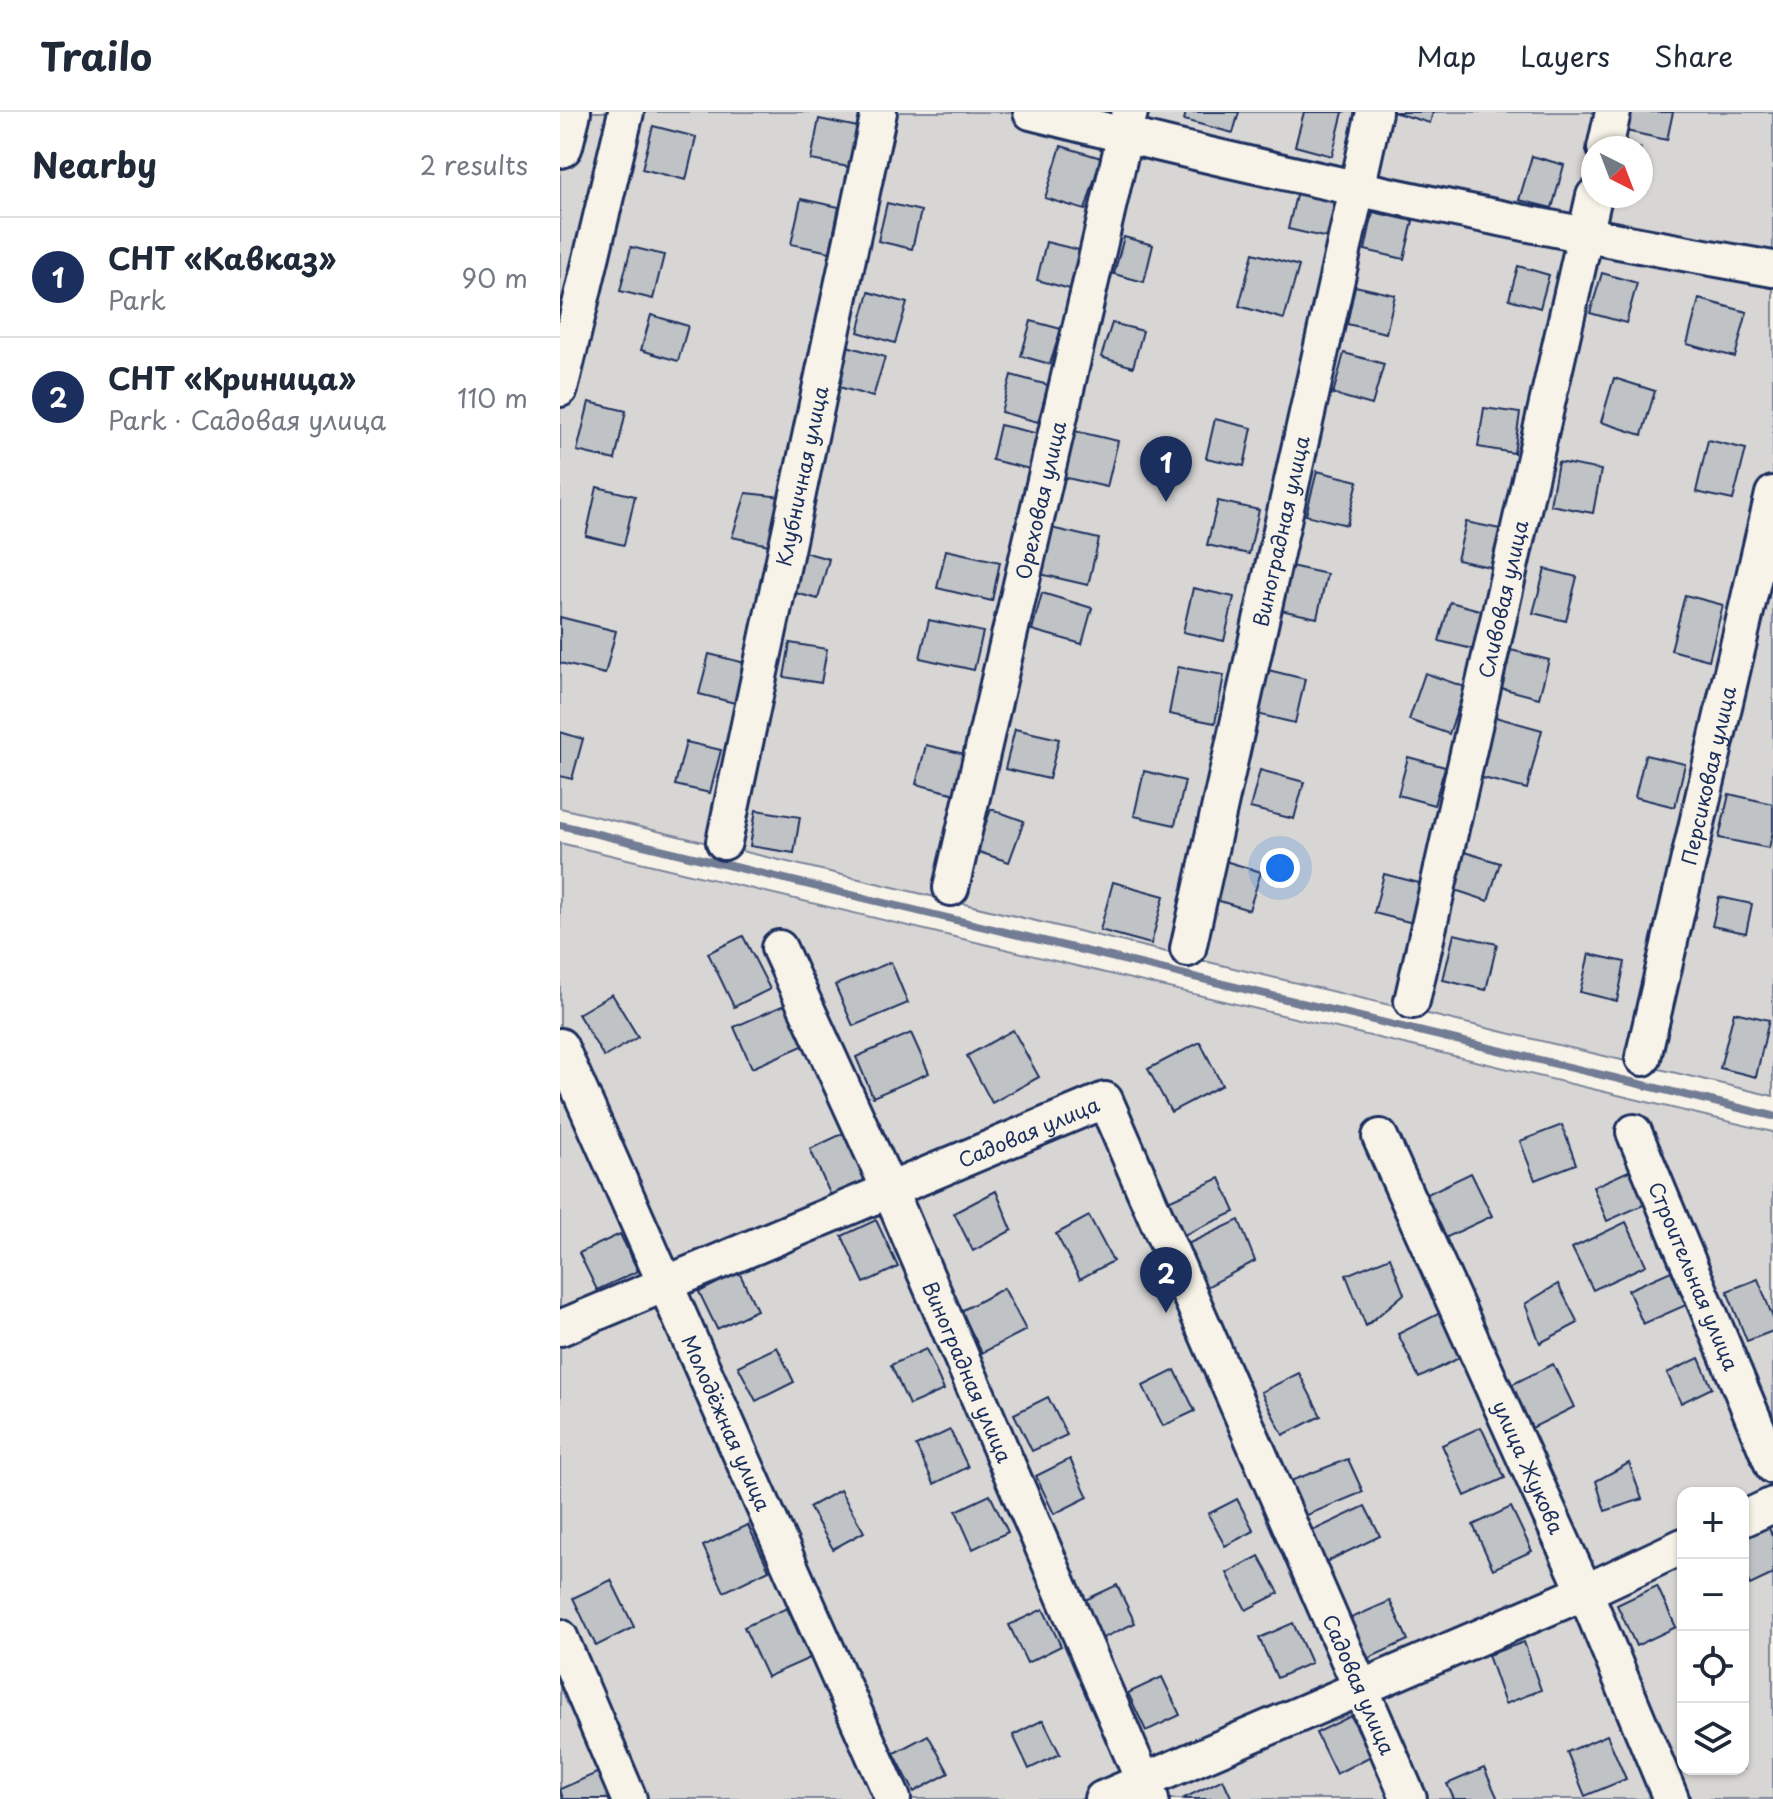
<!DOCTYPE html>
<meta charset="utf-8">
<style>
body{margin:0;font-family:"Playpen Sans",sans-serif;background:#f2f2f3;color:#1f2937}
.controls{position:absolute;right:24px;bottom:24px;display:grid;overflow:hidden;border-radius:16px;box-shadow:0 2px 6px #0004}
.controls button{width:72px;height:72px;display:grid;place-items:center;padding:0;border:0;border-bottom:2px solid #e0e1e3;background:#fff;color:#1f2937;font:40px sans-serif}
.compass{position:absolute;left:1021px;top:24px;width:72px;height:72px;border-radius:50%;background:#fff;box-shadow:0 2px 6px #0004;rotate:138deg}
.you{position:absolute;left:720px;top:756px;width:28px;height:28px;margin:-20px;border:6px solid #fff;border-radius:50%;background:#1a73e8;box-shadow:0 0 0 12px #1a73e833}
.badge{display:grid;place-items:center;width:52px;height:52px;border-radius:50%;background:#1b2f5e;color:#fff;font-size:26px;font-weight:700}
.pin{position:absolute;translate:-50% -66px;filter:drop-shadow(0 2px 4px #0008)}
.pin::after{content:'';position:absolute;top:42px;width:28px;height:24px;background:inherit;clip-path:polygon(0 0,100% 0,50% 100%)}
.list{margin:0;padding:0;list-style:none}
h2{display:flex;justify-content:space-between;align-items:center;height:104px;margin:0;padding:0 32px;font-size:34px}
h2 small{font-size:26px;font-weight:400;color:#747a83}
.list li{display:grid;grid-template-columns:52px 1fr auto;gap:24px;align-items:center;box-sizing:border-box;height:120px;padding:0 32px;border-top:2px solid #e0e1e3}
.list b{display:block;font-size:30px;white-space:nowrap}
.list p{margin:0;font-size:26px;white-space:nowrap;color:#747a83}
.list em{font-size:26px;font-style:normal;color:#747a83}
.icon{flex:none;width:44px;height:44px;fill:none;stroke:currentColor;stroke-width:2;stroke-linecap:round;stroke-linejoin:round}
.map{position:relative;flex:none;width:1213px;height:1687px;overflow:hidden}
header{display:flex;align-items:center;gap:48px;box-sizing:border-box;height:112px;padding:0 40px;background:#fff;border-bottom:2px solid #e0e1e3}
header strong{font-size:38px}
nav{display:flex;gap:44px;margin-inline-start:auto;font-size:28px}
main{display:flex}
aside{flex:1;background:#fff}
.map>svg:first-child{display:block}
</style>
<header>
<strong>Trailo</strong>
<nav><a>Map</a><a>Layers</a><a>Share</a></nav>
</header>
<main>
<aside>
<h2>Nearby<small>2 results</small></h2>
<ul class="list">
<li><span class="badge">1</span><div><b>СНТ «Кавказ»</b><p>Park</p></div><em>90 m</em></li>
<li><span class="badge">2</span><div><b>СНТ «Криница»</b><p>Park · Садовая улица</p></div><em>110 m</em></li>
</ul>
</aside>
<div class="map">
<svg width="1213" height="1687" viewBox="0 0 1213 1687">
<rect width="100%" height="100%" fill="#f7f3e8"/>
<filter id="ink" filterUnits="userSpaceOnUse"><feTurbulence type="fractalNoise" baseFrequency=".0125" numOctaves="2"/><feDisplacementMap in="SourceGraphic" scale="16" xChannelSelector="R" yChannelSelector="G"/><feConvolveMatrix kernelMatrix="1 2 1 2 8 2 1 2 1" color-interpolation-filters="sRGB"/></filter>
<g filter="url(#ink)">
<g fill="#d7d6d4" stroke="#798299" stroke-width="2" fill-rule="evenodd">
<path d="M 0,0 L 1213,0 L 1213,984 L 0,696 ZM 1033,36 L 1081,36 L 1081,84 L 1033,84 Z"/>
<path d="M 0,731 L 1213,1020 L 1213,1687 L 0,1687 ZM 1123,1381 L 1183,1381 L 1183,1657 L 1123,1657 Z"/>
</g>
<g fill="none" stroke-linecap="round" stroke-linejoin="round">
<polyline stroke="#727c95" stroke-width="8" points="0,713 1213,1004"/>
</g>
<g fill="#c0c3c5" stroke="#1b2f5e" stroke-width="2">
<polygon points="626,0 679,0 673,21 624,8"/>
<polygon points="744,0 783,0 772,44 735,34"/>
<polygon points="833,0 873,0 870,11"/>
<polygon points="1071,0 1113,0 1107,28 1066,19"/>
<polygon points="259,7 298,15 289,55 251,48"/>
<polygon points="93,14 136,25 126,68 82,57"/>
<polygon points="501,34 541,46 525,98 485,86"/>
<polygon points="972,44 1004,53 992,96 959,88"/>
<polygon points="737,79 777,88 768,126 728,117"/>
<polygon points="241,87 279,95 270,140 231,132"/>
<polygon points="327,91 361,99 352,137 318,129"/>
<polygon points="813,100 853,109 844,147 805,138"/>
<polygon points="564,125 593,133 584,170 554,162"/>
<polygon points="486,130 519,138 510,177 477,168"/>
<polygon points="71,135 104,143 93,187 60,179"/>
<polygon points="693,141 739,154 724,207 679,194"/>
<polygon points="958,154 989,163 980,196 949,187"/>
<polygon points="1042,161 1077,171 1066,211 1030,201"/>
<polygon points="795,174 835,183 826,221 787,212"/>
<polygon points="309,180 347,191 335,231 298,220"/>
<polygon points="1139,187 1187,200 1175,245 1127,232"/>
<polygon points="91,203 128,214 118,249 81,238"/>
<polygon points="471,209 501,217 490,252 461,244"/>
<polygon points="552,211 583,219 573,255 541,245"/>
<polygon points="287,234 325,245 313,285 276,274"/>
<polygon points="784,241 824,252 812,293 773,282"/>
<polygon points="451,263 488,273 478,310 441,300"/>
<polygon points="1054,266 1095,279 1082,323 1041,310"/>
<polygon points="29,290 66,299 55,348 17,339"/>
<polygon points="924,296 960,301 954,341 918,335"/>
<polygon points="655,307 692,316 684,354 646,346"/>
<polygon points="440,313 479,322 470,357 432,348"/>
<polygon points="510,318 558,329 547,375 498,364"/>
<polygon points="1148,328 1186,337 1173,388 1136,380"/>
<polygon points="998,350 1041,358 1033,401 990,393"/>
<polygon points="757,359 798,369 787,413 746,403"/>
<polygon points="37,375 75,384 64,433 26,424"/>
<polygon points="186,381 223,385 209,433 172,425"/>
<polygon points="658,389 699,398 689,442 647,433"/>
<polygon points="906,410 940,417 930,455 897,448"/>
<polygon points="491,416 539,427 528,473 480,462"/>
<polygon points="386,438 440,450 432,489 377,476"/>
<polygon points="240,439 269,447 258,487 228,479"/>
<polygon points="726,453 767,462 757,506 716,497"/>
<polygon points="985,457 1017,465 1006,509 973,501"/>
<polygon points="633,476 674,485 664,529 623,520"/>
<polygon points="482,481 532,496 522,532 472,518"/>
<polygon points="1125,483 1163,493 1149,548 1111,538"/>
<polygon points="890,490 927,500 917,538 879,529"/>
<polygon points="0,505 56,519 45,562 0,551"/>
<polygon points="369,508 423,520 414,558 360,546"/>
<polygon points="230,531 267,537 261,571 224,565"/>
<polygon points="951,538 989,548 979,586 941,576"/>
<polygon points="149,542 185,551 175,591 139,582"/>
<polygon points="618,555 664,563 655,611 609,602"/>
<polygon points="704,557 745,567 735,611 693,601"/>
<polygon points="865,561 905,575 889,622 849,608"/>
<polygon points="935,605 982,618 967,677 919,665"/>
<polygon points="455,617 499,627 489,667 445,657"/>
<polygon points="0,620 23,627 12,667 0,664"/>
<polygon points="126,630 161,638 150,681 115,673"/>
<polygon points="366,633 409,643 400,683 356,672"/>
<polygon points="1085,643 1125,652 1115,695 1075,685"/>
<polygon points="848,645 885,655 874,693 838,683"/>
<polygon points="700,658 744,670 734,707 690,696"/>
<polygon points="584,659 625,669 615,713 574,704"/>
<polygon points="1169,682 1213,692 1213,719 1209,736 1159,726"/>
<polygon points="431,697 464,709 449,750 416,739"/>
<polygon points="196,698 240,705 234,741 190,734"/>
<polygon points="901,739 940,751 928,789 889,776"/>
<polygon points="665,749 701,760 689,798 653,787"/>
<polygon points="824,762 867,773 857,812 814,801"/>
<polygon points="553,770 604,784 591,832 540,818"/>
<polygon points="1159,785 1192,792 1186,821 1152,814"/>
<polygon points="894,822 937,832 926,878 883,868"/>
<polygon points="183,824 210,877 174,895 148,841"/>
<polygon points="1029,842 1065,850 1057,889 1020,880"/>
<polygon points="331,850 348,891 293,914 275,873"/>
<polygon points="52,882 78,925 44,945 18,902"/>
<polygon points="229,891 247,932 192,956 174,915"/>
<polygon points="1174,900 1209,908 1196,965 1160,956"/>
<polygon points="453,918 479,965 432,991 407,944"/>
<polygon points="351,921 369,961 313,985 296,945"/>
<polygon points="640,930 662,973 611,1000 588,957"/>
<polygon points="1002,1013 1016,1052 975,1068 960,1029"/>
<polygon points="284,1021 306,1068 271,1084 250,1037"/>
<polygon points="1073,1057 1088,1091 1047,1109 1033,1075"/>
<polygon points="911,1061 932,1104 883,1127 863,1084"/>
<polygon points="660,1066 675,1100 624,1123 608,1089"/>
<polygon points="436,1079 452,1118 413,1139 394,1101"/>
<polygon points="529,1104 553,1149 520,1167 496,1122"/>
<polygon points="316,1108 338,1155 304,1171 282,1124"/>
<polygon points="679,1108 695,1149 643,1177 621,1135"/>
<polygon points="1066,1110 1086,1153 1033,1178 1012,1136"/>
<polygon points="60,1122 78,1159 37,1178 19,1141"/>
<polygon points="830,1145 844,1182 806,1214 786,1163"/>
<polygon points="1111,1159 1126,1193 1083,1212 1068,1178"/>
<polygon points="179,1160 197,1198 157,1217 139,1180"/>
<polygon points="1198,1167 1213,1206 1213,1219 1187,1229 1167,1179"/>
<polygon points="998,1172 1018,1211 980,1231 965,1192"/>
<polygon points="444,1176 466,1218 422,1241 401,1199"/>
<polygon points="880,1201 901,1245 859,1266 838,1222"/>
<polygon points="217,1235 234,1270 196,1289 178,1254"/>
<polygon points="366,1237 384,1278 349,1293 331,1253"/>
<polygon points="1139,1246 1152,1276 1121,1291 1107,1261"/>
<polygon points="993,1252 1014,1295 972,1316 951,1273"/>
<polygon points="615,1258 635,1299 603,1314 583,1274"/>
<polygon points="739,1261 761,1304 723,1323 701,1280"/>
<polygon points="488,1285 507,1323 472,1339 454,1302"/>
<polygon points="921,1315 945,1366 905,1384 882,1333"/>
<polygon points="390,1318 408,1355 374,1372 356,1334"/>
<polygon points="510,1347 528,1385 494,1402 476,1364"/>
<polygon points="788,1347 803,1380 740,1406 725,1371"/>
<polygon points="1069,1351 1082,1387 1045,1399 1036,1369"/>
<polygon points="280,1378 304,1420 273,1437 249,1395"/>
<polygon points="430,1383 448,1420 413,1437 396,1399"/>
<polygon points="677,1387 694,1419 665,1434 648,1402"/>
<polygon points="805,1394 820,1424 764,1451 750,1420"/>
<polygon points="951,1395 972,1439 933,1457 913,1413"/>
<polygon points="188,1413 209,1458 164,1480 143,1434"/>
<polygon points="1208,1414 1213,1425 1213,1462 1190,1473 1183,1459 1183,1426"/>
<polygon points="699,1444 719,1481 686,1498 667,1461"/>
<polygon points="51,1468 74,1515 36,1534 13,1486"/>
<polygon points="557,1473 575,1511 541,1527 523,1489"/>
<polygon points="1097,1474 1116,1515 1076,1534 1057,1493"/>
<polygon points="830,1489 848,1528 807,1547 789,1507"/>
<polygon points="227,1496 250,1546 207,1565 184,1515"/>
<polygon points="483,1497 501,1534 467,1551 449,1513"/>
<polygon points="733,1511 751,1551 717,1566 699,1526"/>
<polygon points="964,1530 981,1578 945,1592 928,1543"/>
<polygon points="602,1565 620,1603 586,1619 568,1581"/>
<polygon points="791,1604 811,1644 776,1662 756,1621"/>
<polygon points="483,1608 500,1642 469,1657 453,1623"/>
<polygon points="368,1623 389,1661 354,1680 334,1641"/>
<polygon points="1047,1623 1066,1667 1025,1684 1007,1640"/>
<polygon points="924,1656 938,1687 894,1687 887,1672"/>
<polygon points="39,1660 51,1687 3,1687 0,1677"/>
<polygon points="663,1667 672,1687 625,1687 624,1686"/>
</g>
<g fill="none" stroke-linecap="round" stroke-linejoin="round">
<g stroke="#1b2f5e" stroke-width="40">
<g id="street">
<path d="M 471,0 C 716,62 964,114 1213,157"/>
<polyline points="1045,36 1053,0"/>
<polyline points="0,277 66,0"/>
<path id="s1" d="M 164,730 L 319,0"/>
<path id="s2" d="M 391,776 L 570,0"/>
<path id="s3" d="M 219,836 L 330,1079 L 591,1687"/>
<path id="s4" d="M 628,837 L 814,0"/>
<path id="s5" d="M 852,889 L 1034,84"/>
<path id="s6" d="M 0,934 L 333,1687"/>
<path id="s7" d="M 1083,946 L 1213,382"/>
<path id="s8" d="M 1074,1020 L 1213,1354"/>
<path id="s9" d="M 820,1025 L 1025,1480 L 1111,1687"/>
<path id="s10" d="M 0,1216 L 545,988 L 849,1687"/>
<polyline points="1183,1407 1213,1393"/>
<polyline points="0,1525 69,1687"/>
<polyline points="542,1687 1025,1480 1123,1434"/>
</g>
</g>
<g stroke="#1b2f5e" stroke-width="50">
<polyline id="secondary" points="0,33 8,0"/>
</g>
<use href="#street" stroke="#f7f3e8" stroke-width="34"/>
<use href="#secondary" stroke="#f7f3e8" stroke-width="44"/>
</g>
</g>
<g text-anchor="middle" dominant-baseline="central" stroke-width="8" stroke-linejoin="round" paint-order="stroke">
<g font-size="20" fill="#1b2f5e" stroke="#f7f3e8">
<text stroke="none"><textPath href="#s1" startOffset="374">Клубничная улица</textPath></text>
<text stroke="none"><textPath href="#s2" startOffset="398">Ореховая улица</textPath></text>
<text stroke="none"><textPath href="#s4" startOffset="428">Виноградная улица</textPath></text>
<text stroke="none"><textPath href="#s5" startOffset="412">Сливовая улица</textPath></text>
<text stroke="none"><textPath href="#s7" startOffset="290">Персиковая улица</textPath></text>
<text stroke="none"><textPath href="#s10" startOffset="508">Садовая улица</textPath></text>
<text stroke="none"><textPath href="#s8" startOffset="156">Строительная улица</textPath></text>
<text stroke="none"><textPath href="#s3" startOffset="464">Виноградная улица</textPath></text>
<text stroke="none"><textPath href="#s6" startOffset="412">Молодёжная улица</textPath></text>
<text stroke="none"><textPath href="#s9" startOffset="362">улица Жукова</textPath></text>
<text stroke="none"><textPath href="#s10" startOffset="1228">Садовая улица</textPath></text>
</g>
</g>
</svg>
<div class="controls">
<button>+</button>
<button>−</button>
<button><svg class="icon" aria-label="locate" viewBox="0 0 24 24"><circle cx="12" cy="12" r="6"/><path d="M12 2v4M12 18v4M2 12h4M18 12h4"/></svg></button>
<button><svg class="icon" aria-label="layers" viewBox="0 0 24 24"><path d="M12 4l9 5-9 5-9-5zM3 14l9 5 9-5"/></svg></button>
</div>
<svg class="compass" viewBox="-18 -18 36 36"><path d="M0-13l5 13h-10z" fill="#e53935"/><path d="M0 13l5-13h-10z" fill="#747a83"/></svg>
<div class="you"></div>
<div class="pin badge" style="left:606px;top:390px">1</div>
<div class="pin badge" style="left:606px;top:1201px">2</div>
</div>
</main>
